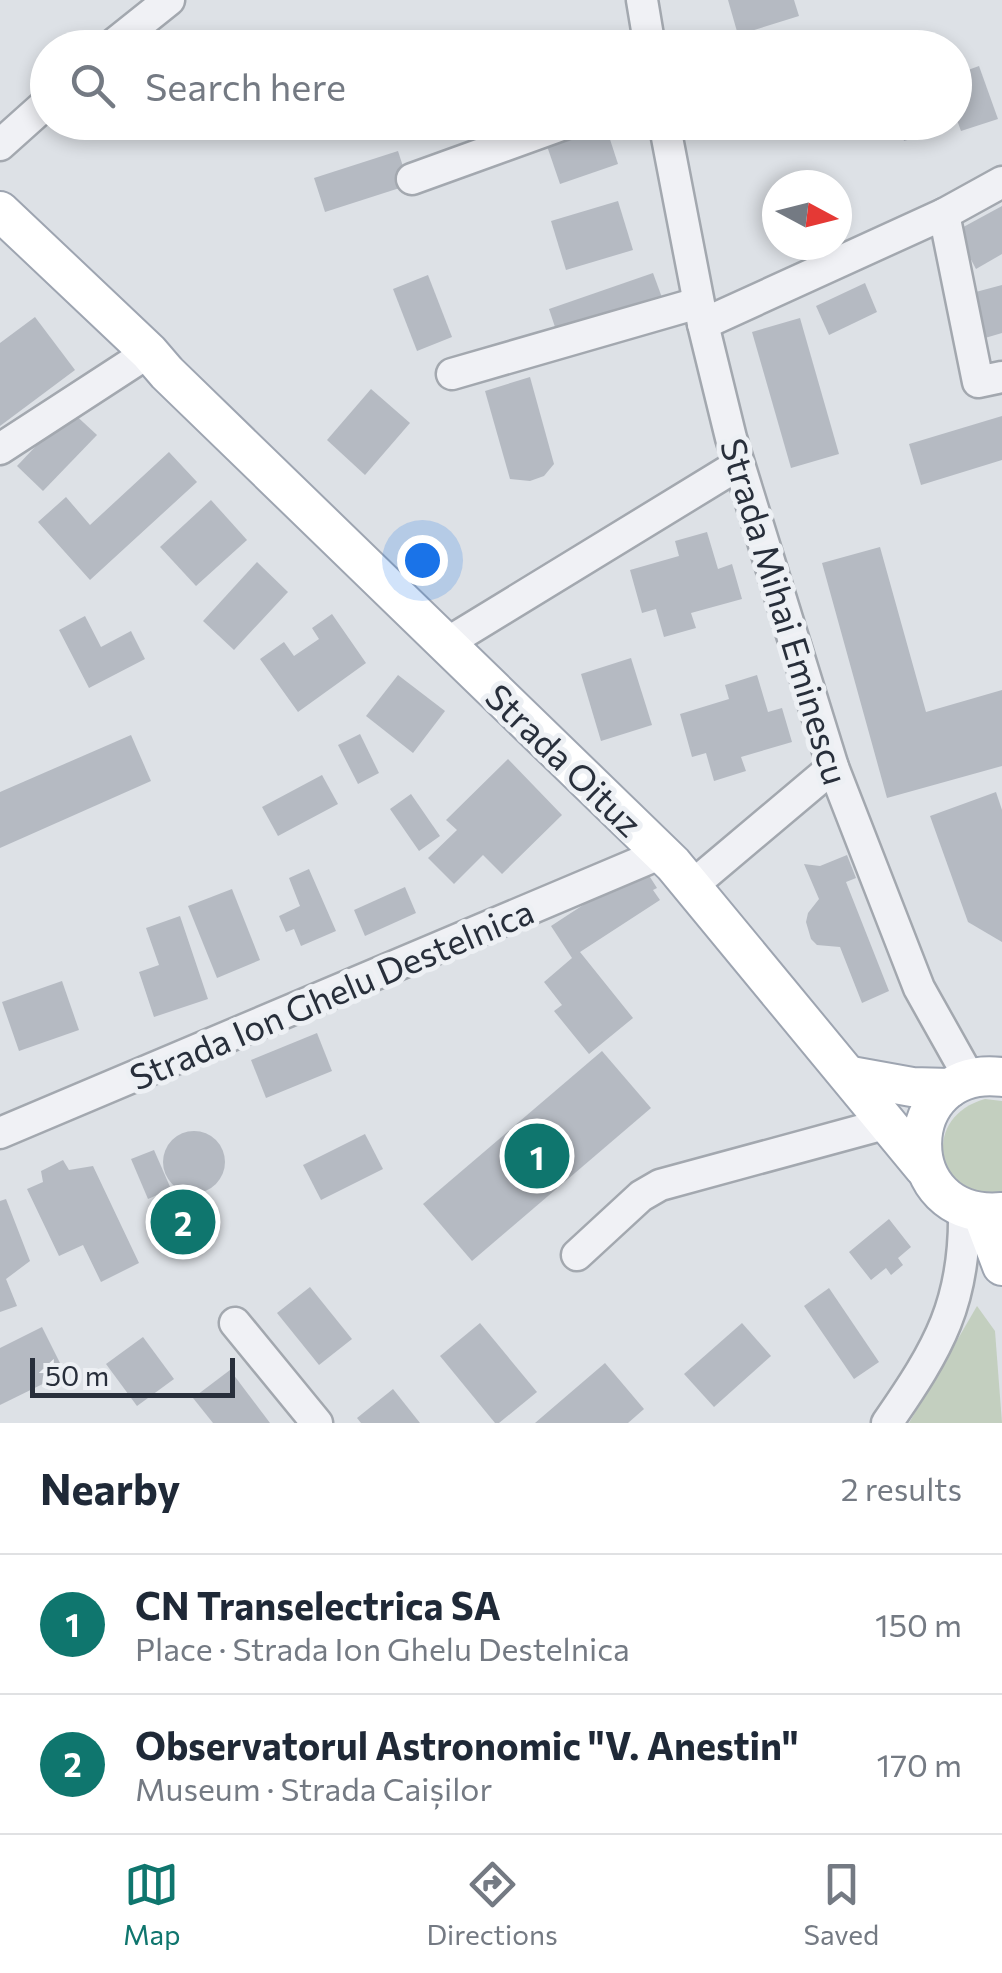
<!DOCTYPE html>
<meta charset="utf-8">
<style>
body{margin:0;font-family:Commissioner,sans-serif;background:#f2f2f3;color:#1f2937}
.compass{position:absolute;left:762px;top:170px;width:90px;height:90px;border-radius:50%;background:#fff;box-shadow:0 5px 15px #0003;rotate:97deg}
.scale{position:absolute;left:30px;bottom:25px;width:205px;box-sizing:border-box;padding-left:10px;border:5px solid #282f3b;border-top:0;font-size:28px;line-height:35px;white-space:nowrap;color:#282f3b;-webkit-text-stroke:8px #edf0f4;paint-order:stroke}
.you{position:absolute;left:422px;top:560px;width:35px;height:35px;margin:-25px;border:8px solid #fff;border-radius:50%;background:#1a73e8;box-shadow:0 0 0 15px #1a73e833}
.badge{display:grid;place-items:center;width:65px;height:65px;border-radius:50%;background:#0f766e;color:#fff;font-size:32px;font-weight:700}
.pin{position:absolute;translate:-50% -50%;border:5px solid #fff;box-shadow:0 2px 10px #0006}
.list{margin:0;padding:0;list-style:none}
h2{display:flex;justify-content:space-between;align-items:center;height:130px;margin:0;padding:0 40px;font-size:42px}
h2 small{font-size:32px;font-weight:400;color:#747a83}
.list li{display:grid;grid-template-columns:65px 1fr auto;gap:30px;align-items:center;box-sizing:border-box;height:140px;padding:0 40px;border-top:2px solid #e0e1e3}
.list b{display:block;font-size:38px;white-space:nowrap}
.list p{margin:0;font-size:32px;white-space:nowrap;color:#747a83}
.list em{font-size:32px;font-style:normal;color:#747a83}
.icon{flex:none;width:55px;height:55px;fill:none;stroke:currentColor;stroke-width:2;stroke-linecap:round;stroke-linejoin:round}
.map{position:relative;flex:none;width:1002px;height:1423px;overflow:hidden}
.search{position:absolute;background:#fff;box-shadow:0 5px 15px #0003;left:30px;right:30px;top:30px;height:110px;display:flex;align-items:center;gap:25px;box-sizing:border-box;padding:0 35px;border-radius:55px;color:#747a83;font-size:38px}
.sheet{height:410px;background:#fff}
nav{display:flex;justify-content:space-around;align-items:center;box-sizing:border-box;height:140px;border-top:2px solid #e0e1e3;background:#fff;font-size:28px;color:#747a83}
nav a{display:grid;justify-items:center;gap:5px}
nav .on{color:#0f766e}
.map>svg:first-child{display:block}
</style>
<div class="map">
<svg width="1002" height="1423" viewBox="0 0 1002 1423">
<rect width="100%" height="100%" fill="#dde1e6"/>
<g fill="#c3cfbf">
<path d="M 985,1099 L 1002,1101 L 1002,1193 C 934,1199 920,1117 985,1099 Z"/>
<polygon points="977,1306 995,1331 1002,1423 909,1423"/>
</g>
<g fill="#b5bac2">
<polygon points="728,0 794,0 799,16 738,35"/>
<polygon points="979,66 998,119 961,131 954,112 954,75"/>
<polygon points="899,122 942,122 944,129 904,141"/>
<polygon points="606,127 618,164 560,184 547,146"/>
<polygon points="398,151 409,185 325,212 314,178"/>
<polygon points="618,201 633,250 566,270 551,221"/>
<polygon points="1002,206 1002,254 976,269 956,231"/>
<polygon points="653,273 664,303 559,339 549,309"/>
<polygon points="428,275 452,337 417,351 393,289"/>
<polygon points="865,283 877,312 829,335 816,306"/>
<polygon points="1002,285 1002,333 985,338 972,293"/>
<polygon points="35,317 75,370 0,426 0,343"/>
<polygon points="800,318 839,454 791,468 752,332"/>
<polygon points="530,377 554,464 544,476 530,481 510,479 485,391"/>
<polygon points="371,389 410,423 365,475 327,440"/>
<polygon points="70,410 97,435 43,491 17,466"/>
<polygon points="1002,416 1002,460 921,485 909,444"/>
<polygon points="169,452 197,482 90,580 38,522 66,497 90,525"/>
<polygon points="211,500 247,540 196,586 160,547"/>
<polygon points="707,532 718,569 732,564 742,599 691,613 696,628 664,637 656,609 642,613 630,570 679,556 675,541"/>
<polygon points="880,547 926,712 1002,690 1002,766 887,798 822,563"/>
<polygon points="257,562 288,592 234,650 203,621"/>
<polygon points="332,614 366,663 298,712 260,659 284,642 294,656 319,639 312,628"/>
<polygon points="85,616 101,647 131,631 145,659 89,688 59,630"/>
<polygon points="631,658 652,725 601,741 581,674"/>
<polygon points="398,675 445,711 413,753 366,716"/>
<polygon points="757,675 768,712 782,708 792,742 741,757 746,771 714,781 706,753 692,757 680,714 729,699 725,685"/>
<polygon points="360,734 379,773 358,784 338,745"/>
<polygon points="131,735 151,781 0,848 0,792"/>
<polygon points="508,759 562,815 502,874 483,855 454,884 428,858 457,830 446,820"/>
<polygon points="322,775 338,804 278,836 262,807"/>
<polygon points="996,792 1002,810 1002,942 968,922 930,816"/>
<polygon points="411,794 440,836 419,851 390,809"/>
<polygon points="847,855 856,878 846,882 889,991 862,1003 840,947 817,945 811,939 806,922 808,913 819,899 804,864 820,866"/>
<polygon points="643,866 657,888 653,890 660,900 580,952 633,1018 589,1054 554,1011 562,1005 544,982 572,958 551,926"/>
<polygon points="309,869 336,931 301,946 294,929 286,932 279,916 300,906 289,878"/>
<polygon points="405,887 416,913 365,936 354,910"/>
<polygon points="232,889 260,960 217,978 188,906"/>
<polygon points="180,916 208,999 154,1017 139,972 159,965 146,928"/>
<polygon points="62,981 79,1030 19,1051 2,1002"/>
<polygon points="317,1033 332,1071 266,1098 251,1060"/>
<polygon points="602,1051 651,1108 472,1261 423,1204"/>
<circle cx="194" cy="1162" r="31"/>
<polygon points="365,1134 383,1169 321,1200 303,1165"/>
<polygon points="154,1150 171,1189 148,1199 131,1159"/>
<polygon points="63,1160 69,1170 93,1166 139,1263 101,1282 83,1245 59,1256 27,1189 43,1182 41,1171"/>
<polygon points="6,1199 30,1261 6,1279 17,1306 0,1312 0,1201"/>
<polygon points="889,1219 911,1247 898,1258 903,1265 891,1275 886,1268 871,1280 849,1252"/>
<polygon points="310,1287 352,1339 319,1365 277,1313"/>
<polygon points="829,1288 879,1362 854,1379 804,1306"/>
<polygon points="480,1323 537,1392 499,1423 495,1423 440,1356"/>
<polygon points="742,1323 771,1356 714,1407 684,1374"/>
<polygon points="42,1327 65,1373 0,1405 0,1348"/>
<polygon points="143,1337 174,1379 137,1406 106,1364"/>
<polygon points="605,1363 644,1409 628,1423 535,1423"/>
<polygon points="230,1370 270,1423 213,1423 193,1398"/>
<polygon points="393,1389 420,1423 361,1423 357,1418"/>
</g>
<g fill="none" stroke-linecap="round" stroke-linejoin="round">
<g stroke="#a3a8af" stroke-width="35">
<g id="minor">
<polyline points="642,0 650,48"/>
<polyline points="109,48 169,0"/>
<polyline points="664,122 703,324 731,438 833,767 919,988 970,1079"/>
<polyline points="0,145 48,102"/>
<polyline points="412,179 570,122"/>
<polyline points="944,214 978,382 1002,377"/>
<polyline points="703,324 944,214 1002,182"/>
<polyline points="452,374 698,303"/>
<polyline points="0,449 149,352"/>
<polyline points="447,643 738,465"/>
<polyline points="693,885 833,767"/>
<polyline points="0,1133 662,853"/>
<polyline points="577,1255 641,1196 660,1185 888,1123"/>
<polyline points="235,1323 317,1423"/>
<path d="M 887,1423 C 939,1348 966,1302 964,1209"/>
</g>
</g>
<g stroke="#9ea5b1" stroke-width="42">
<g id="major">
<polyline points="0,211 149,352 167,373 673,864 924,1168"/>
<polyline points="851,1076 912,1087 950,1088"/>
<path d="M 1002,1077 C 897,1064 894,1222 1002,1212"/>
<polyline points="982,1213 1002,1266"/>
</g>
</g>
<use href="#minor" stroke="#f0f1f5" stroke-width="30"/>
<use href="#major" stroke="#fff" stroke-width="38"/>
</g>
<g text-anchor="middle" dominant-baseline="central" stroke-width="10" stroke-linejoin="round" paint-order="stroke">
<g font-size="35" fill="#282f3b" stroke="#edf0f4">
<text transform="translate(786 611) rotate(73)">Strada Mihai Eminescu</text>
<text transform="translate(565 759) rotate(44)">Strada Oituz</text>
<text transform="translate(331 993) rotate(-23)">Strada Ion Ghelu Destelnica</text>
</g>
</g>
</svg>
<svg class="compass" viewBox="-18 -18 36 36"><path d="M0-13l5 13h-10z" fill="#e53935"/><path d="M0 13l5-13h-10z" fill="#747a83"/></svg>
<div class="scale">50 m</div>
<div class="you"></div>
<div class="pin badge" style="left:537px;top:1156px">1</div>
<div class="pin badge" style="left:183px;top:1222px">2</div>
<div class="search"><svg class="icon" aria-label="search" viewBox="0 0 24 24"><circle cx="10" cy="10" r="6"/><path d="M15 15l6 6"/></svg>Search here</div>
</div>
<section class="sheet">
<h2>Nearby<small>2 results</small></h2>
<ul class="list">
<li><span class="badge">1</span><div><b>CN Transelectrica SA</b><p>Place · Strada Ion Ghelu Destelnica</p></div><em>150 m</em></li>
<li><span class="badge">2</span><div><b>Observatorul Astronomic &quot;V. Anestin&quot;</b><p>Museum · Strada Caișilor</p></div><em>170 m</em></li>
</ul>
</section>
<nav>
<a class="on"><svg class="icon" aria-label="map" viewBox="0 0 24 24"><path d="M3 6l6-2 6 2 6-2v14l-6 2-6-2-6 2zM9 4v14M15 6v14"/></svg>Map</a>
<a><svg class="icon" aria-label="directions" viewBox="0 0 24 24"><path d="M12 3l9 9-9 9-9-9zM9 14v-3h6M13 9l2 2-2 2"/></svg>Directions</a>
<a><svg class="icon" aria-label="saved" viewBox="0 0 24 24"><path d="M7 4h10v16l-5-4-5 4z"/></svg>Saved</a>
</nav>
